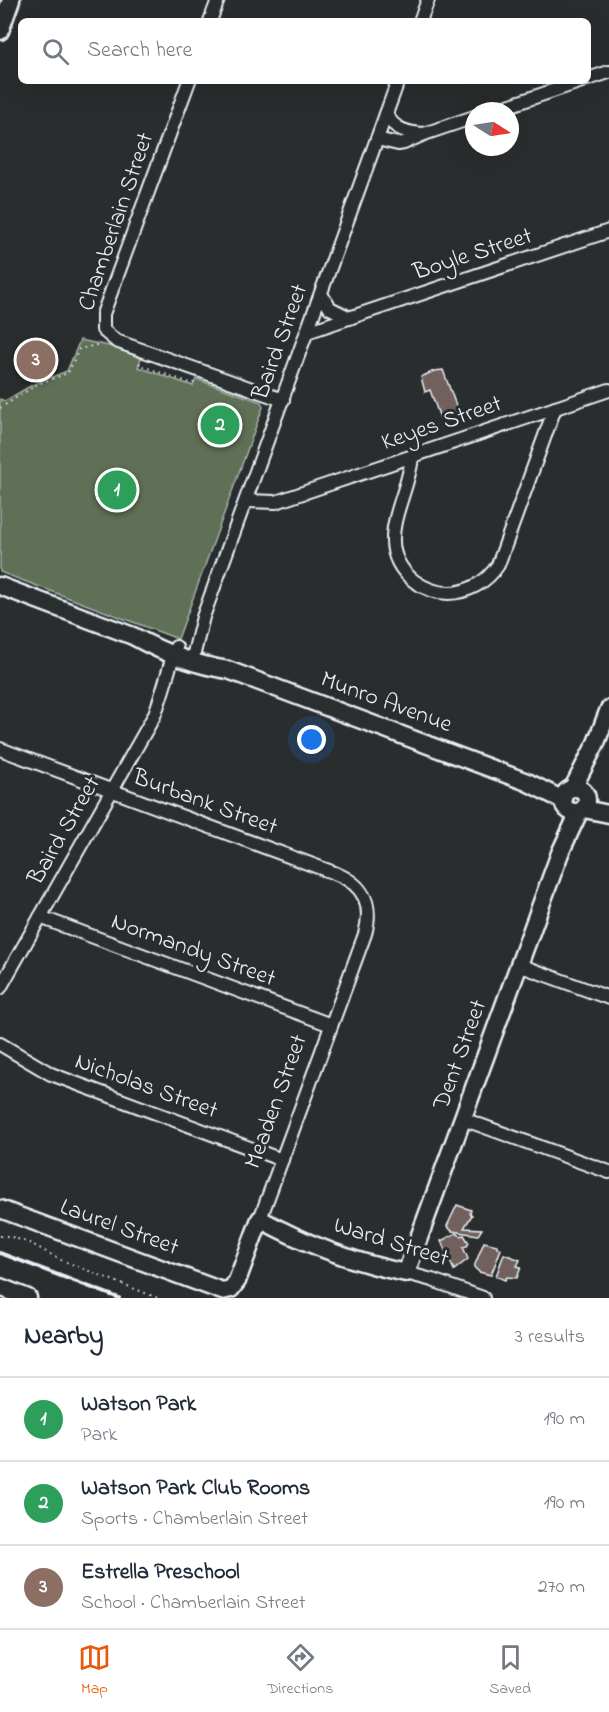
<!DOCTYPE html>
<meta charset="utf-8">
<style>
body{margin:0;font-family:"Indie Flower",sans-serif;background:#f6f6f7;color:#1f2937}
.compass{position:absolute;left:465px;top:102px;width:54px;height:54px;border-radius:50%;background:#fff;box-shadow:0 6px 24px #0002;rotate:102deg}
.you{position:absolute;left:312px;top:740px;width:21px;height:21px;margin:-15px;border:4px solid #fff;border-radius:50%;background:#1a73e8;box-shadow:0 0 0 9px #1a73e833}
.badge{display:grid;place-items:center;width:39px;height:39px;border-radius:50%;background:#ea580c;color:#fff;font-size:20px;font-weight:700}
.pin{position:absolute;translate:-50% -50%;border:3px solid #fff;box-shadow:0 2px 6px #0006}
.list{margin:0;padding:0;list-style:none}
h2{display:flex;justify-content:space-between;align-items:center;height:78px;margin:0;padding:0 24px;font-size:26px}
h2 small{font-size:20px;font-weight:400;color:#747a83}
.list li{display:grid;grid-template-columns:39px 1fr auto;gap:18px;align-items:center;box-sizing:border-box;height:84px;padding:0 24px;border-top:2px solid #e0e1e3}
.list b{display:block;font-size:22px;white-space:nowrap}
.list p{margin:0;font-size:20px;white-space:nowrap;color:#747a83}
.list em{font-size:20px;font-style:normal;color:#747a83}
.icon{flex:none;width:33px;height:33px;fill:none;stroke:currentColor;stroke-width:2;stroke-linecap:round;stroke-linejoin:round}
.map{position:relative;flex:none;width:609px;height:1298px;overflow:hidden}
.search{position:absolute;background:#fff;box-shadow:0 6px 24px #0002;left:18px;right:18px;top:18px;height:66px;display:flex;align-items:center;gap:15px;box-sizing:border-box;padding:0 21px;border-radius:9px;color:#747a83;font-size:22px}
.sheet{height:330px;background:#fff}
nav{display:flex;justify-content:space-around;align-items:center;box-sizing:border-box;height:84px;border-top:2px solid #e0e1e3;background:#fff;font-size:16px;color:#747a83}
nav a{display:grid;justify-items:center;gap:3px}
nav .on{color:#ea580c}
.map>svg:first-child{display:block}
</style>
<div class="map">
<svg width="609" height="1298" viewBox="0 0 609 1298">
<rect width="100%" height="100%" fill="#2a2d2e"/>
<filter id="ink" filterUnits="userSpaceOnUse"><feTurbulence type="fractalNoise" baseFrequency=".0167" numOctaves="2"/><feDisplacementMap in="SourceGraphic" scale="12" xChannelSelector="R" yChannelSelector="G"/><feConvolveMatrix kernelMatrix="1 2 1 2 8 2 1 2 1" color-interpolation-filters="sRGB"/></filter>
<g filter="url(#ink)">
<polygon fill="#606f57" stroke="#a4b0a8" stroke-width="1.5" points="80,340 109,346 141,358 138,367 193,386 196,379 261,402 263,407 178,639 0,572 0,399 5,401 32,385 67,371"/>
<g fill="#72605c" stroke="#e8f1f8" stroke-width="1.5">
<polygon points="443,370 458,411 440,418 430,390 425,392 421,377 434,371"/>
<polygon points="219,406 237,429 218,441 204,421 207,418 205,416"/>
<polygon points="457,1205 471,1210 470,1213 472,1215 464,1228 482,1229 478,1235 452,1231 447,1226"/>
<polygon points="456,1233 461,1236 464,1235 469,1243 467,1246 463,1247 468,1259 454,1270 441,1241"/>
<polygon points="484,1242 497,1245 497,1247 501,1249 491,1275 479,1272 474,1267"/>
<polygon points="504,1254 520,1260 517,1266 521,1267 517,1278 507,1277 505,1280 496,1276"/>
</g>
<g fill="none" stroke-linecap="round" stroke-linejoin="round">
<g stroke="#e8f1f8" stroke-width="16">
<g id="street">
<polyline points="210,21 218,0"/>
<polyline points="420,21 428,0"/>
<polyline points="588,79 609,72"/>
<polyline points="189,81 103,314 103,330 116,341 283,400"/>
<polyline points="493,111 582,81"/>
<path d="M 386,114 C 394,130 408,133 424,134"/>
<polyline points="377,139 398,144 404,143 424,134 474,117"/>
<polyline points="321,294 330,308 350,318"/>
<polyline points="307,332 609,231"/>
<path d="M 412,457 C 408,500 370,546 414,581 C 424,588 436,593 448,593 C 468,593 487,582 498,565 L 555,408"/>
<polyline points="246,501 276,502 609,390"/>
<polyline points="192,661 203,617 398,81"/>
<path d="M 0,749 L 337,874 C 365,886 373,905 365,934 L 260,1219"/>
<polyline points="40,917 331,1025"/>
<polyline points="519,965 609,998"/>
<path d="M 0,988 L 154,716 C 163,694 168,670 176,647"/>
<polyline points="0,1044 51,1074 282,1160"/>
<polyline points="463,1119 609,1172"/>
<polyline points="406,1273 432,1280 483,1298"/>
</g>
</g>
<g stroke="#e8f1f8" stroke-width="21">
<g id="secondary">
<polyline points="0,31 11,0"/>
<path d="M 0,586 L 133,636 C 162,652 195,665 228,670 L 527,782 L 563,800"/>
<polyline points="573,788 596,743 609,709"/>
<circle cx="575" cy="800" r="12"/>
<polyline points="584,809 609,814"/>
<path d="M 0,1209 L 222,1291 L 231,1289 L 237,1281 L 260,1219 C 305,1244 356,1263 406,1273 L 560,853 L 579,812"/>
<polyline points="0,1287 28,1298"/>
</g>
</g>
<g stroke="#e8f1f8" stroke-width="2" stroke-dasharray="1.5 4.5" stroke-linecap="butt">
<polyline points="140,363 139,365 193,384 194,381"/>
<polyline points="0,408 38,384 68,373 79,349 101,344"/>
<polyline points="0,1236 9,1236 32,1244 61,1260 158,1298"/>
</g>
<use href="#street" stroke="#2a2d2e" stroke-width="12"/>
<use href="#secondary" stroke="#2a2d2e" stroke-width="16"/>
<polyline stroke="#e8f1f8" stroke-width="4" points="0,1253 119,1298"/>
</g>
</g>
<g text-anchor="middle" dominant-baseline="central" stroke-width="6" stroke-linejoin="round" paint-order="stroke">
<g font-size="24" fill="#e8f1f8" stroke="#2a2d2e">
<text transform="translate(117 222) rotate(-71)">Chamberlain Street</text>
<text transform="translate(473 255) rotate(-18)">Boyle Street</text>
<text transform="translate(281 342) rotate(-70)">Baird Street</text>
<text transform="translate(442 424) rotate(-19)">Keyes Street</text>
<text transform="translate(386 703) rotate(20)">Munro Avenue</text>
<text transform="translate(205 803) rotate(20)">Burbank Street</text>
<text transform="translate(65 831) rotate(-60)">Baird Street</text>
<text transform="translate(193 951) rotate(20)">Normandy Street</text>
<text transform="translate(461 1055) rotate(-70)">Dent Street</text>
<text transform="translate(146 1087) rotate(20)">Nicholas Street</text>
<text transform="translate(277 1102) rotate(-70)">Meaden Street</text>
<text transform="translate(119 1228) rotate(20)">Laurel Street</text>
<text transform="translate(391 1243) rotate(17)">Ward Street</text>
</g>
</g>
</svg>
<svg class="compass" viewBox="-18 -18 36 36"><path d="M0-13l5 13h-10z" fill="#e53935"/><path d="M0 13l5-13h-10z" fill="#747a83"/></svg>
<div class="you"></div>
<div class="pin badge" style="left:117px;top:490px;background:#2e9e5b">1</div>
<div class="pin badge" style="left:220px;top:425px;background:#2e9e5b">2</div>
<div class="pin badge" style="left:36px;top:360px;background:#8d6e63">3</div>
<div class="search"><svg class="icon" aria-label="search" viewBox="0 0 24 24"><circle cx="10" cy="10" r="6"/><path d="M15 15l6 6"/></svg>Search here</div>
</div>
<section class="sheet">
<h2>Nearby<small>3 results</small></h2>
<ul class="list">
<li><span class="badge" style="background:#2e9e5b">1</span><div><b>Watson Park</b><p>Park</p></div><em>190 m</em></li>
<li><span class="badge" style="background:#2e9e5b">2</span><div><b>Watson Park Club Rooms</b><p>Sports · Chamberlain Street</p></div><em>190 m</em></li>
<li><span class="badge" style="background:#8d6e63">3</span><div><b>Estrella Preschool</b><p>School · Chamberlain Street</p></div><em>270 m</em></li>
</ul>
</section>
<nav>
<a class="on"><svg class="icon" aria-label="map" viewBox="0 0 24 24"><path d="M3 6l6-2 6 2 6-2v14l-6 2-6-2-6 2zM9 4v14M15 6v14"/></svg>Map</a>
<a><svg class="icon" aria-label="directions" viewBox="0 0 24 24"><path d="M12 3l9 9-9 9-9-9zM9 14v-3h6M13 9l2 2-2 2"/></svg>Directions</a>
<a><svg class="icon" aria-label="saved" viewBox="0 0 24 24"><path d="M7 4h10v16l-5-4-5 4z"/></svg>Saved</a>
</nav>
